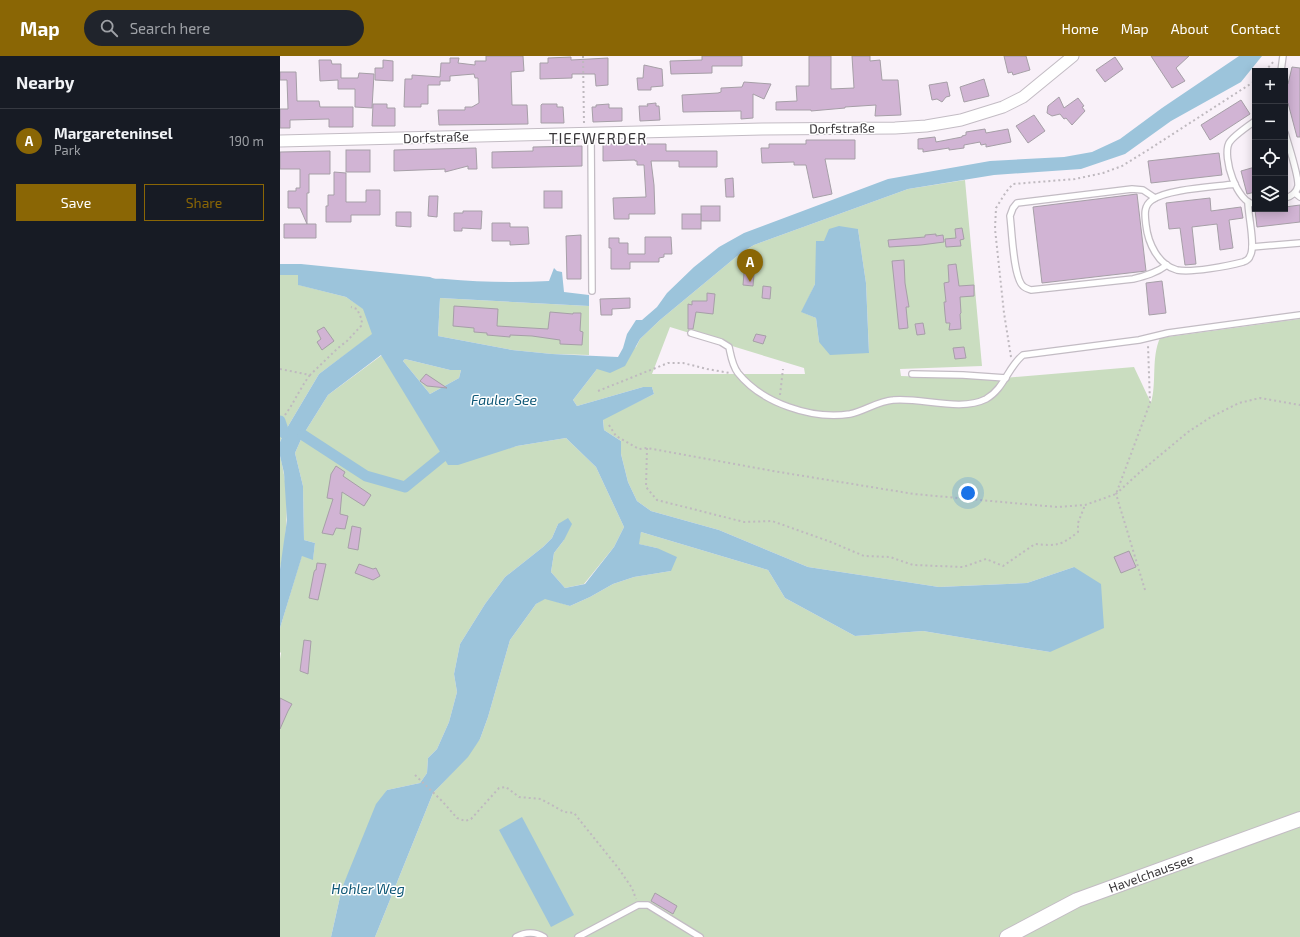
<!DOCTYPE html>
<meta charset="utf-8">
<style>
body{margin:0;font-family:"Exo 2",sans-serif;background:#20242c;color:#f1f3f6}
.controls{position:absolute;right:12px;top:12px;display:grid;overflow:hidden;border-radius:0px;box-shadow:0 2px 10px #0003}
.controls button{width:36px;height:36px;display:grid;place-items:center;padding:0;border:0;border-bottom:1px solid #363941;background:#171b24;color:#f1f3f6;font:20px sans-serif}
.you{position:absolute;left:688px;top:437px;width:14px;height:14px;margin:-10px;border:3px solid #fff;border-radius:50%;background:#1a73e8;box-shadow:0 0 0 6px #1a73e833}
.badge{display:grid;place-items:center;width:26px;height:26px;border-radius:50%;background:#8a6605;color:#fff;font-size:13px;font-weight:700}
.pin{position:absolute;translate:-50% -33px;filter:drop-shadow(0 1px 2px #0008)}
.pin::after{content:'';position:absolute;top:21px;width:14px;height:12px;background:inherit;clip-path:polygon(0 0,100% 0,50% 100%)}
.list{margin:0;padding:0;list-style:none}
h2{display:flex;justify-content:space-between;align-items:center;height:52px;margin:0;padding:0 16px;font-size:17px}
h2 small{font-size:13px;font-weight:400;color:#9ea1a6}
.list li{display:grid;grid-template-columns:26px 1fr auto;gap:12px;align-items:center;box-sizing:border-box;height:64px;padding:0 16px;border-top:1px solid #363941}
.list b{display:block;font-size:15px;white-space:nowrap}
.list p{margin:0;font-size:13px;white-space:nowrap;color:#9ea1a6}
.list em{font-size:13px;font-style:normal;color:#9ea1a6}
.actions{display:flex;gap:8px;padding:12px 16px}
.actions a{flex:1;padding:9px 0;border:1px solid #8a6605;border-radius:0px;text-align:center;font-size:14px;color:#8a6605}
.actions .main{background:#8a6605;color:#fff}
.icon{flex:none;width:22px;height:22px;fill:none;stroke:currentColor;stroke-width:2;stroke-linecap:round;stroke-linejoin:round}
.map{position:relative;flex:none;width:1020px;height:881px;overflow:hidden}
header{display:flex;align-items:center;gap:24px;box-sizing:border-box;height:56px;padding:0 20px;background:#8a6605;color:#fff}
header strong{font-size:19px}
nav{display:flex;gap:22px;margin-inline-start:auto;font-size:14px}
.search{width:280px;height:36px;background:#20242c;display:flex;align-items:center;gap:10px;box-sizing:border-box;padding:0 14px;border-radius:22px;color:#9ea1a6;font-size:15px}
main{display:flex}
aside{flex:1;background:#171b24}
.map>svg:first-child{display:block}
</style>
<header>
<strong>Map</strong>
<div class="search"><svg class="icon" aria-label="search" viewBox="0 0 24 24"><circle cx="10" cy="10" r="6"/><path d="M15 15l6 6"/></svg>Search here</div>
<nav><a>Home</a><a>Map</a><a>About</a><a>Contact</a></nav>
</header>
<main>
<aside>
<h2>Nearby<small></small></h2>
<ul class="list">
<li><span class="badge">A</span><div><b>Margareteninsel</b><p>Park</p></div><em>190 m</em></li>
</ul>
<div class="actions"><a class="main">Save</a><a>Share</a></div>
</aside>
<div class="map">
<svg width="1020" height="881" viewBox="0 0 1020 881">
<rect width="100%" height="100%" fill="#f9f1f9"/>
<g fill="#caddc0" fill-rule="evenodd">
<path d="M 685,124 L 702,310 L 620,313 L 621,320 L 713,323 L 854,311 L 871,347 C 877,326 871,302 880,282 L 1020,263 L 1020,881 L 95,881 L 153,737 L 171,718 L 200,683 L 208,661 L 230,584 L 256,548 L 265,542 L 290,550 L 310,541 L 333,528 L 354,521 L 391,515 L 377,492 L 358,488 L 361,476 L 488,514 L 505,542 L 575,580 L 643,575 L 770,596 L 794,511 L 747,527 L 659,531 L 528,511 L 439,474 L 371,455 L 357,445 L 348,426 L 341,398 L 341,385 L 324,374 L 323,363 L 374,338 L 372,331 L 363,331 L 297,350 L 293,344 L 317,313 L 356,291 L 360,283 L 380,264 L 462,196 L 474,189 L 628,133 ZM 578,173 L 586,227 L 589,296 L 539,286 L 536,262 L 522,256 L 535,228 ZM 390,271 L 524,312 L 525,318 L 372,318 Z"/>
<polygon points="0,219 18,219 19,229 66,241 84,253 93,278 39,318 4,377 0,386"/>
<polygon points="160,242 309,250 309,299 272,298 232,294 158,280"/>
<polygon points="102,299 168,408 237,390 286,382 316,411 344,471 334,491 304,528 285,532 271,516 274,497 284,484 278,468 272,482 263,491 225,521 205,548 180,588 174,618 177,636 169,666 157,693 148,702 147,717 140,727 107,734 62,832 51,881 0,881 0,603 1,597 0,596 0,572 22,499 33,503 35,487 24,484 23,430 15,397 23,379 48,339"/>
<polygon points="125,303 170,314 181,314 179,322 150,338 123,305"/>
<path d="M 0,400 C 10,437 8,476 0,513 Z"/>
</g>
<g fill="#9cc4db" fill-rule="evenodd">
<path d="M 959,0 L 982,0 L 961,26 L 891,65 L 845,98 L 801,113 L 714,119 L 628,133 L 474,189 L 462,196 L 380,264 L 360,283 L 345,310 L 330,317 L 317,313 L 293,344 L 297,350 L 363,331 L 372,331 L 374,338 L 323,364 L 324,374 L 341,385 L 341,398 L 348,426 L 357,445 L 371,455 L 439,474 L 528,511 L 659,531 L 747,527 L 794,511 L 821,528 L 824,572 L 770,596 L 643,575 L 575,580 L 505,542 L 488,514 L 361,476 L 359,488 L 377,492 L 397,501 L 391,515 L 354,521 L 333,528 L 310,541 L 290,550 L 265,543 L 256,548 L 230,584 L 208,661 L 200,683 L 188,701 L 153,737 L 95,881 L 51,881 L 62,832 L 96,748 L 107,734 L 140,727 L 147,717 L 148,702 L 157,693 L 169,666 L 177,636 L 174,618 L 180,588 L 205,548 L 225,521 L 263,491 L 272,482 L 278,468 L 288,462 L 292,468 L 284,484 L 274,497 L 271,516 L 285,532 L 305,528 L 334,491 L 344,471 L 316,411 L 286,382 L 237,390 L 178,409 L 168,409 L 101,299 L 48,339 L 23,379 L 15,397 L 23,430 L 24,484 L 35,487 L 33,504 L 22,500 L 0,572 L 0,513 L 7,464 L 4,417 L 0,400 L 0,386 L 4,377 L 39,318 L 92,278 L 83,253 L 66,241 L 18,229 L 18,219 L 0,219 L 0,208 L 21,208 L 150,221 C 157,224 158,222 165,223 C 198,226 235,227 269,225 L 274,212 L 277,215 L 282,216 L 284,236 L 309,239 L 309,250 L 160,242 L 158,280 L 232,294 L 272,298 L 338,301 L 343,292 L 347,278 L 356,264 L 362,264 L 377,251 L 387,237 L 414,211 L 439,191 L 464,177 L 608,123 L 710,105 L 784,101 L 812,96 L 840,83 L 882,52 ZM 125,303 L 170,314 L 181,314 L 179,322 L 150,338 L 123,305 Z"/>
<polygon points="559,170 578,173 586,227 589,297 550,299 539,286 536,262 521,256 535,228 536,185 544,185 549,173"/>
<polygon points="242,761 294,859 271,871 219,774"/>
</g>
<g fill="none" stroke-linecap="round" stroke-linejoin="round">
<g stroke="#9cc4db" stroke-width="11">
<polyline points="0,365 4,377"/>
<polyline points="23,379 86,420 125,431 163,400"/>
</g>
</g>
<g fill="#d1b4d4" stroke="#a69fa7">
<polygon points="206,0 243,0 244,15 231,16 232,49 247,49 248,68 159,69 158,54 185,54 185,51 192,51 199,47 198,22 195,22 194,18 170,20 170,25 160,25 160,29 148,29 148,48 141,48 141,51 124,51 125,23 132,23 132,19 160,21 161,7 170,7 170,2 179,2 178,7 195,9 195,5 206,5"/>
<polygon points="422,0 462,0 462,10 432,10 432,17 391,18 390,5 422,4"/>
<polygon points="529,0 551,0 551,33 574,32 572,0 590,0 590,5 600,4 602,24 618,24 621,59 595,60 596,49 565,51 565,52 531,55 531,54 496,54 496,46 517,45 516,30 529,30"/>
<polygon points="724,0 746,0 750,14 733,19 732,16 728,17"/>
<polygon points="871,0 909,0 896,12 905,25 892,32"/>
<polygon points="291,1 291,4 328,2 328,29 316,30 315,18 292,18 292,22 260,23 260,7 268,7 268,2"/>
<polygon points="835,1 843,13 825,26 816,14"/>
<polygon points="39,4 51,4 52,8 61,8 61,22 78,22 79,17 94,18 92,52 75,51 75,33 58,33 58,24 40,25"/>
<polygon points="103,4 113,5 113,25 95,24 95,12 103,12"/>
<polygon points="364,9 382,13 383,30 371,31 371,34 358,34 357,22 363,22"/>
<polygon points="1012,11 1020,12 1020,81 1017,81 1008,47 1005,48 1005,28 1008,28"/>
<polygon points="0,16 16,16 17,45 39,45 40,51 73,51 73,71 49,71 49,63 10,64 10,72 0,72 0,53 8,53 7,24 0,24"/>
<polygon points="704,23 709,40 684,46 680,31"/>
<polygon points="464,26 491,28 484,43 473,38 473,62 461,63 461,55 403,56 402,39 438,37 441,36 441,32 462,31"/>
<polygon points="667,26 670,40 666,41 662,46 657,43 652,44 649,29"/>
<polygon points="779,41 784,52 798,42 804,50 802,51 805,55 792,69 786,62 784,63 780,58 772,60 767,57 768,50"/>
<polygon points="961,44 970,58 930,84 921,69"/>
<polygon points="376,47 376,50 379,50 380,64 360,65 359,50 368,50 367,48"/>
<polygon points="93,48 107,48 107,52 115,52 115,70 92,70"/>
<polygon points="262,48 277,48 277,51 283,51 284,67 261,67 261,49"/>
<polygon points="329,48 329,52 342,52 342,65 313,66 312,51 316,51 316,49"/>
<polygon points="754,59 765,75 748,87 736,70"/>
<polygon points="705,73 706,77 728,73 731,86 706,91 706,88 701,89 700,86 684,89 684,92 669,94 669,92 643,96 643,93 638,93 638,83 655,81 656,86 682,81 682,80 686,79 686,76"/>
<polygon points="526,84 575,84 575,103 545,103 552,138 533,142 526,109 514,109 514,106 482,107 481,92 489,92 489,88 526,88"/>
<polygon points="323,88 386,88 386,95 437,95 437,111 399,111 399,105 371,105 374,129 375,158 349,158 349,163 334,163 333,142 366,141 364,109 357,109 357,105 355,105 355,104 323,105"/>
<polygon points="302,90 302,110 212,112 212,96 253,95 253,91"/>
<polygon points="196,92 197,113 188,113 188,110 165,116 165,113 114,115 114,94"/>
<rect x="66" y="94" width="24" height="22"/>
<polygon points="50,95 50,118 29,118 29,137 27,137 27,168 36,168 36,182 4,182 4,168 27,168 20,152 8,152 8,135 16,135 16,132 20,132 20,113 0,113 0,96"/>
<polygon points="939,97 942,119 871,127 868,105"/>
<polygon points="975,111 975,136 967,138 961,115"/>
<polygon points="54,116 66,117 66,146 86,146 86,134 100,134 100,159 71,159 71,166 46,166 46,150 48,150 48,139 54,139"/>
<polygon points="453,122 454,141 446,141 445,123"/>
<rect x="264" y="135" width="18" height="17"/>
<polygon points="857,138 866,215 762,227 753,151"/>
<polygon points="149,140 158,140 157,161 148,160"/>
<polygon points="930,142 931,155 961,151 963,162 949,164 953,192 940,194 937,168 912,171 916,208 905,209 900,172 889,173 886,147"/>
<polygon points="1020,149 1020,166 977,171 975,154 1005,153 1005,151"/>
<rect x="421" y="150" width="19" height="15"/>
<polygon points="183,155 202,155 201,173 182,172 182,175 174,175 174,157 183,157"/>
<polygon points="116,156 131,156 131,171 116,170"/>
<rect x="402" y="158" width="19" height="15"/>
<polygon points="212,167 230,167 230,171 248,171 249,188 230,189 230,185 212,185"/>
<polygon points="682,172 684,183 680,184 681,190 666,191 665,183 676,182 675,173"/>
<polygon points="656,178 656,180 663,179 664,186 641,189 609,191 608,184 645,181 645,179"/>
<polygon points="301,179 301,223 287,223 286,180"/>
<polygon points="365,181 391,181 392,198 384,198 384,201 379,202 379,206 350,206 350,213 331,213 331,192 329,192 329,182 339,182 339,187 348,187 348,198 365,198"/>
<polygon points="624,204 625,227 629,251 626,251 628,272 619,273 612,205"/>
<polygon points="676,208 679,230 694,229 694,240 680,241 681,257 680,258 681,273 669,274 670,267 666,267 665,258 664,246 666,246 664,227 669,226 668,209"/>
<polygon points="464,217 474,218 473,230 463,229"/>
<polygon points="882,225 886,257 869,259 866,227"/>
<polygon points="483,230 491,231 490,243 482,242"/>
<polygon points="427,237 435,238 433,258 416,256 413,273 408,273 408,248 412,249 412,245 427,245"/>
<polygon points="350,242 350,252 332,253 332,259 321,259 320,243"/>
<polygon points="174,250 218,253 217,270 268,273 270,256 293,258 293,257 301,257 300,275 303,276 302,289 280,288 280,284 252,280 230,279 230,281 207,279 207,277 194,276 194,272 173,270"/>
<polygon points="643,267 645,278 637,279 635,268"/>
<polygon points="44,271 54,285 42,294 37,286 41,283 37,275"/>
<polygon points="476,278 486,280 483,288 473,285"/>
<polygon points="684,291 686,302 675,303 673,292"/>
<polygon points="146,318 167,332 147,330 140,325"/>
<polygon points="56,410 65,416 63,420 91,439 84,450 62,436 60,458 68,460 65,473 56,472 53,479 42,477 53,443 47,442 51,418"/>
<polygon points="72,470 81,472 78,494 68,492"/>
<polygon points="849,495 856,511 841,517 834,501"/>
<polygon points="37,507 46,508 38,544 29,542 34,516 35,514 36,514"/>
<polygon points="79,508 93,513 96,512 100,520 93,524 75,517"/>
<polygon points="24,584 31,585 28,618 20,615"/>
<polygon points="0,642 12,648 8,655 0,673"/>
<polygon points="375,837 397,850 393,858 371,845"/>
</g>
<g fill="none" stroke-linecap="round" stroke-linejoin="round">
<g stroke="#c3bcc4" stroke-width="8">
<g id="service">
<polyline points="1001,15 1003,0"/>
<path d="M 975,65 C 968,70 953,80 949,87 C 942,101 957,148 975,148"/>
<polyline points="311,77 312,235"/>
<path d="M 1005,77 C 1008,88 1019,120 1018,130 C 1017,136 1011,141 1005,142"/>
<path d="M 955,128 C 934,131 887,133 872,144 C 863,150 865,160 866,169 C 868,187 878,209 897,214 C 911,217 948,210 963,206 C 966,205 969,204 970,200 C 976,190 968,160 968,146"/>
<polyline points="1015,137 1020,141"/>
<path d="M 875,142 L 863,134 L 852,133 L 737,147 L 733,152 L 730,160 C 732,174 733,221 743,230 C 745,232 748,233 751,234 L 853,223 C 866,220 876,217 887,209"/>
<polyline points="972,191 1020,187"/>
<path d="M 411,277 L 441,286 L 449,291 C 451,300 452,309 458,317 C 482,347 532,364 570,358 C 585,355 598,345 613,344 C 641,341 680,356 706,343 C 724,333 728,311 743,299 L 859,284 L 888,277 L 1020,259"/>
<polyline points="632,318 683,319 726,322"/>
<path d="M 236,881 C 245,876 254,875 264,881"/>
<polyline points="298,881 358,849 368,849 420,881"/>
</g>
</g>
<g stroke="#c3bcc4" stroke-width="13">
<polyline id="minor" points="0,85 482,73 615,72 646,70 681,64 723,51 743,41 793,0"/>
</g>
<g stroke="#c3bcc4" stroke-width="16">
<polyline id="tertiary" points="727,881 797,844 1020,763"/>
</g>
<g stroke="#bfb9bf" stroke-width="2" stroke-dasharray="2 3" stroke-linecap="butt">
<polyline points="303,0 304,68"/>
<polyline points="985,15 995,4"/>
<polyline points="731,301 724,257 715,173 716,152 726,136 733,128 795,123 823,117 842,110 868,94 975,25"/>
<polyline points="0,313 30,319 58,292 67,285 81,270 82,264 77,253 71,251"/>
<polyline points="318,335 388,307 403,307 427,313 450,317"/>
<polyline points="500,339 503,313"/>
<path d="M 5,359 C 14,347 20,332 30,319"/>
<polyline points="329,369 336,380 359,393 367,392 493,415 634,438 777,451 805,449 836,438 870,347 868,289"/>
<path d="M 367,392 L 366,431 L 377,444 L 464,466 L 492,465 L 551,486 L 584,500 L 610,501 L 633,509 L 683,511 L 706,503 L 723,510 L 755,488 C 776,490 781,490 798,476 L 798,467 L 805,449"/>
<polyline points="865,534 836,438 860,416 908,376 931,361 959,347 980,342 1020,349"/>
<polyline points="135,719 162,745 177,762 185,765 191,763 219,732 226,731 239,741 261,743 284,756 294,757 339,813 352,832 356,843"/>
</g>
<use href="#service" stroke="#fff" stroke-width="5.5"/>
<use href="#minor" stroke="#fff" stroke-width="11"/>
<use href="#tertiary" stroke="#fff" stroke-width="14"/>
</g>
<g text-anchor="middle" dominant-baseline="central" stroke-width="3" stroke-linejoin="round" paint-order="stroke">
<g font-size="13" fill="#3a373a" stroke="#fff">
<text transform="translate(562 72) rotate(-1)">Dorfstraße</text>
<text transform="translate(156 81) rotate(-2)">Dorfstraße</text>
<text transform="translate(871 817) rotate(-20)">Havelchaussee</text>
</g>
<g font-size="14" font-style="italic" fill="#0e5776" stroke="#fff">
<text x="224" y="343">Fauler See</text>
<text x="88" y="832">Hohler Weg</text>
</g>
<g font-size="15" letter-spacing="1" fill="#3a373a" stroke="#fff">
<text x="318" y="82">TIEFWERDER</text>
</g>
</g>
</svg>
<div class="controls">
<button>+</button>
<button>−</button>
<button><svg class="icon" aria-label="locate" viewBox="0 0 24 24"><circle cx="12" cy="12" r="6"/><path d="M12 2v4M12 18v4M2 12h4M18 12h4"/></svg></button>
<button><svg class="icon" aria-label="layers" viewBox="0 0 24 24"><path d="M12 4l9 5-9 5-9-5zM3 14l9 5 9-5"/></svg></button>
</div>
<div class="you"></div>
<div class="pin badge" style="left:470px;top:226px">A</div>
</div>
</main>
